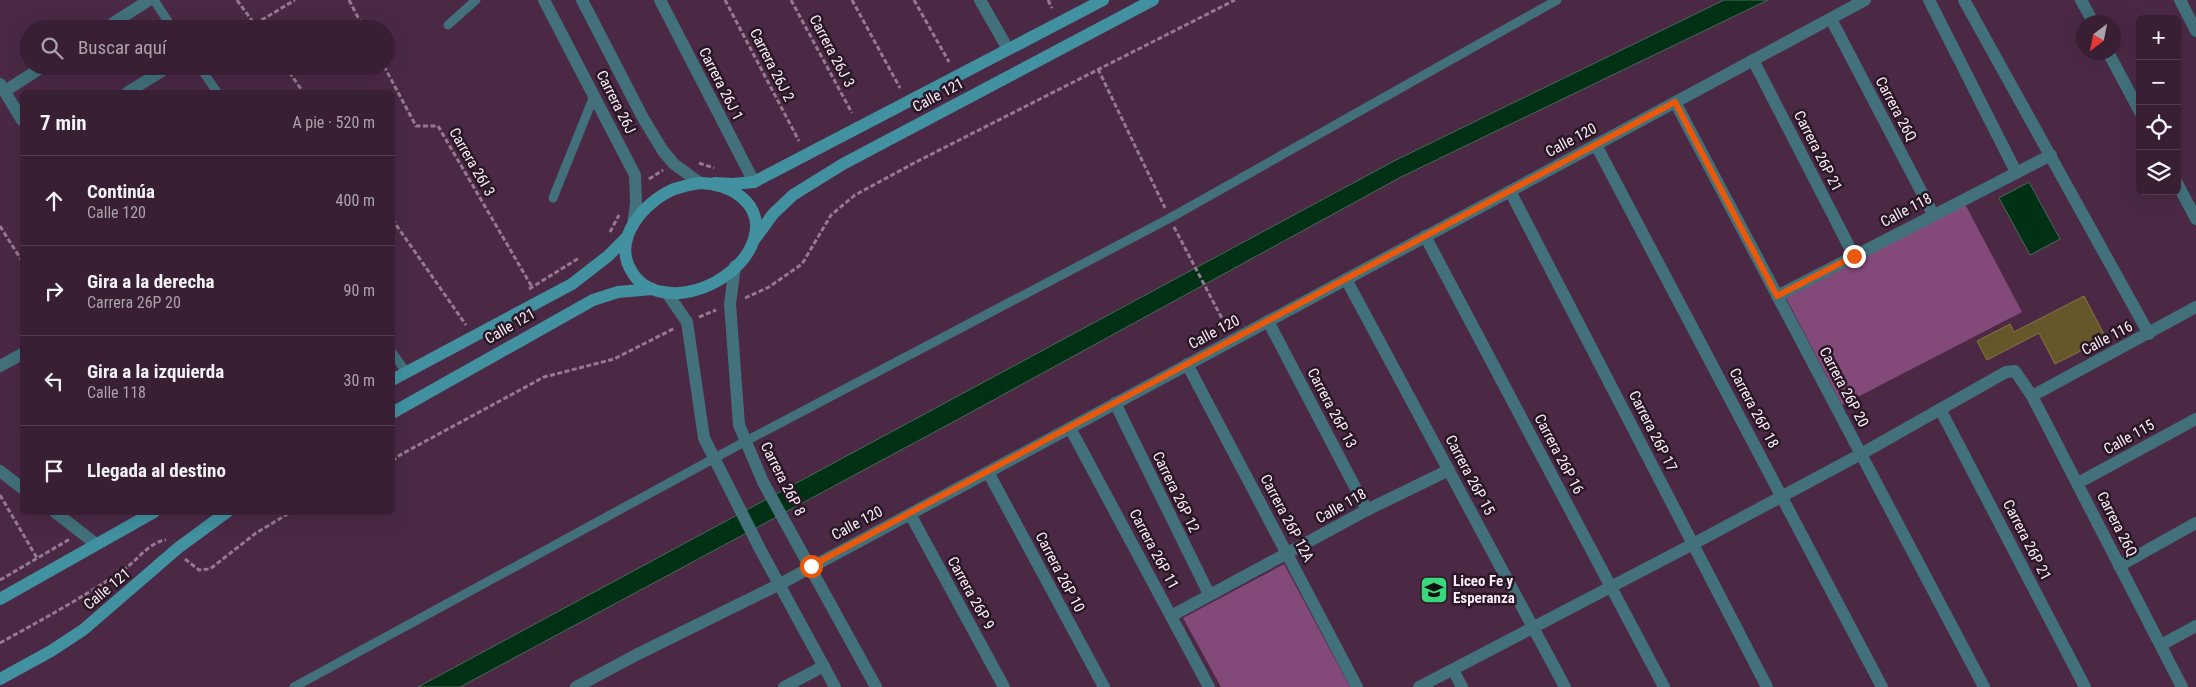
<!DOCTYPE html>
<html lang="es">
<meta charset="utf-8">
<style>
body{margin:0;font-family:"Roboto Condensed",sans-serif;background:#3f273c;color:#f1f3f6}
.controls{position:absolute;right:15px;top:15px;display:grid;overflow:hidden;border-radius:8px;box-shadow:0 5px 20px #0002}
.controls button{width:45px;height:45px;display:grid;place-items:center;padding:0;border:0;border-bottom:1px solid #523d4f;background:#381f34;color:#f1f3f6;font:25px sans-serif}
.compass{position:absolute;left:2076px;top:15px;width:45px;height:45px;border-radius:50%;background:#381f34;box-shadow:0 5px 20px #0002;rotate:212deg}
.stop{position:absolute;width:15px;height:15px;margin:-11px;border:4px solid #ea580c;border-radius:50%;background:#fff}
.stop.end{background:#ea580c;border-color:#fff;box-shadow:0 1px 5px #0008}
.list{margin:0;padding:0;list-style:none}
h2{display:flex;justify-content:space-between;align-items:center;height:65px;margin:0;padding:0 20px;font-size:21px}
h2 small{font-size:16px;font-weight:400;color:#aba2ac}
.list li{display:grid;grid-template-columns:32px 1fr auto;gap:15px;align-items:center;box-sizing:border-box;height:90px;padding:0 20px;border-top:1px solid #523d4f}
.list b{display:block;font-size:19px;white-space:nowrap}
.list p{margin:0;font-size:16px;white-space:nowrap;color:#aba2ac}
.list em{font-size:16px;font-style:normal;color:#aba2ac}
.icon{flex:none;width:28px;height:28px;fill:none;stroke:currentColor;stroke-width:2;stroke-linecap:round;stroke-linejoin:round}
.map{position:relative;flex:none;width:2196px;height:687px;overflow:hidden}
.search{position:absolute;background:#381f34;box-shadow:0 5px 20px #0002;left:20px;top:20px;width:375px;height:55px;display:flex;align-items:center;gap:12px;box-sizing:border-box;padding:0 18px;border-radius:28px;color:#aba2ac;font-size:19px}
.panel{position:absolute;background:#381f34;box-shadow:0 5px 20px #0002;left:20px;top:90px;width:375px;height:425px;border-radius:8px}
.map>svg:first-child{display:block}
</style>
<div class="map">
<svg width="2196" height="687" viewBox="0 0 2196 687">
<rect width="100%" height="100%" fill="#4b2945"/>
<g fill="#824979">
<polygon points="1965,204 2022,312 1842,405 1785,296"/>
<polygon points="1284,564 1350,687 1221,687 1183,618"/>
</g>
<g fill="#003115" stroke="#4c6859">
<polygon points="1724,0 1768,0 1401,177 955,421 460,687 418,687 1394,161"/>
<polygon points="2029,182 2060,239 2030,255 1999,198"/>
</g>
<polygon fill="#655729" stroke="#847647" points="2084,296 2106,338 2055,364 2039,333 1987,360 1977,341 2010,324 2014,332"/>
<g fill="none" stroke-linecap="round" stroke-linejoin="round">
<g stroke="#957990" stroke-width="3" stroke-dasharray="5 2.5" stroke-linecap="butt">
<polyline points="237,0 258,29"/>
<polyline points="349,0 364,29"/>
<polyline points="725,0 799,141"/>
<polyline points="791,0 852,113"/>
<polyline points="852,0 900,88"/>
<polyline points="914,0 949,62"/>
<polyline points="1048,0 1052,8"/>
<polyline points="255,24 295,0"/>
<polyline points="285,66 303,92"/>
<polyline points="384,66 416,126 438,126 532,287"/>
<polyline points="1098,69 1165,208"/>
<polyline points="699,163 714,168"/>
<polyline points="649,179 663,170"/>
<polyline points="392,219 466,325"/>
<polyline points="0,226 22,261"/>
<polyline points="1174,227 1227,328"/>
<polyline points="610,232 619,215"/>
<polyline points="529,289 579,258"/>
<polyline points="745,298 769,287 802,264 831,215 855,195 916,162 1235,0"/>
<polyline points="699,317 716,310"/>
<polyline points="392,461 400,455 544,377 614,359 675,328"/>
<polyline points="0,495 37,558"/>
<polyline points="185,559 199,570 210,569 256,533 291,512"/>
<polyline points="0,580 70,539"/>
<path d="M 0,643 C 43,619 86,596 126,568 C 137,560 151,541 166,540"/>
</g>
<g stroke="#42717b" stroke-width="9">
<polyline points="154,0 173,29"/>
<polyline points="448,25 476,0"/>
<polyline points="199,66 217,92"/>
<polyline points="553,198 594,96"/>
<polyline points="392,352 406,372"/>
<polyline points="294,687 746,441 1170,218 1557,0"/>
</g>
<g stroke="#42717b" stroke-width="12">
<polyline points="660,0 754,182"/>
<polyline points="980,0 1008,49"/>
<polyline points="1929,0 2016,172"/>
<polyline points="1964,0 2149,334"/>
<polyline points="2081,0 2093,22"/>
<polyline points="2180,0 2196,31"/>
<polyline points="1831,19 1933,214"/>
<polyline points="104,29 149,0"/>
<polyline points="2108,52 2140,112"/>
<polyline points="1753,60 1854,256"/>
<polyline points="0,84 22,120"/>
<polyline points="5,91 44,66"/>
<polyline points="128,92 170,66"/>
<polyline points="1675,102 1984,687"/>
<polyline points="1596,145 1882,687"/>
<polyline points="2177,183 2196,219"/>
<polyline points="1510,191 1767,687"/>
<polyline points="1425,236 1664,687"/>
<polyline points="735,266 730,304 739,425 763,482 876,687"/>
<polyline points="1346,279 1565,687"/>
<polyline points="1777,296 2051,155"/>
<polyline points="1268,321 1367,510"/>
<polyline points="1187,364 1357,687"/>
<polyline points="0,366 22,354"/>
<polyline points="2032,396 2196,307"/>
<polyline points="1115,403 1209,594"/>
<polyline points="1940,409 2085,687"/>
<polyline points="1070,428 1209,687"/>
<polyline points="988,472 1104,687"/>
<polyline points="2078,483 2196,419"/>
<polyline points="910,514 1004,687"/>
<polyline points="2119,566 2196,523"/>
<polyline points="1171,616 1367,510 1449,470"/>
<polyline points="2161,645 2196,626"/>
<polyline points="1453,670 1462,687"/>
<polyline points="576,687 636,655 780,584 1865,0"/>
<polyline points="784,687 824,666"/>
<polyline points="1419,687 1693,544 1861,454 2006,372 2015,371 2032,396 2182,687"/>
</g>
<g stroke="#42717b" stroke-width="12">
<polyline points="544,0 635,175 636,203 633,225"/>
<polyline points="582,0 643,118 663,151 674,164 700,183"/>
<polyline points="667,293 687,322 704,438 760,549 835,687"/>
<polyline points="0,471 22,488"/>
<polyline points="55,512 96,544"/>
</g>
<g stroke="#4191a1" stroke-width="12">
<path d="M 700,183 C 730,183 765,204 754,239 C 744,273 697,299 663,292 C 650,290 639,284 632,272 C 611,239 644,202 674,189 C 683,186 692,184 700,183 Z"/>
<polyline points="714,183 733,184 754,182 1103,0"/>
<polyline points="754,240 773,214 793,195 843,164 1153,0"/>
<polyline points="392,380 572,284 608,256 627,237"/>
<polyline points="392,413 593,300 618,292 652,289"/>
<polyline points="0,599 154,512"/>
<polyline points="0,679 51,651 83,630 178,548 227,512"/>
</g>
</g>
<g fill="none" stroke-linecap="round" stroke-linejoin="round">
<polyline stroke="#ea580c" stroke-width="6" points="811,566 1675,102 1777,296 1854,256"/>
</g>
<defs>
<g id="school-square" transform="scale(1.4375)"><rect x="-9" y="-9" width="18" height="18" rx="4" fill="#3bd77e" stroke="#281825"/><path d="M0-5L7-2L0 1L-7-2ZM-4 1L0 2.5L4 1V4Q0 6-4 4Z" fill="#111"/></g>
</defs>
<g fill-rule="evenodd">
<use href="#school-square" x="1434" y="590"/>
</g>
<g text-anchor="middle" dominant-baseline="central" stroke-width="5" stroke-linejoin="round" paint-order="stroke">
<g font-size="15" fill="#fceaf8" stroke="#281825">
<text transform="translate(832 51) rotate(62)">Carrera 26J 3</text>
<text transform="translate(772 65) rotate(63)">Carrera 26J 2</text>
<text transform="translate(721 84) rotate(63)">Carrera 26J 1</text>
<text transform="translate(938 95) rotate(-28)">Calle 121</text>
<text transform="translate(616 102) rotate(63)">Carrera 26J</text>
<text transform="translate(1896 109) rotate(62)">Carrera 26Q</text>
<text transform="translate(1571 140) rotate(-28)">Calle 120</text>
<text transform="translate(1818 151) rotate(63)">Carrera 26P 21</text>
<text transform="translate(472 162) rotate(60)">Carrera 26I 3</text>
<text transform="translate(1906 210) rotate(-28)">Calle 118</text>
<text transform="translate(510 326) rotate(-30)">Calle 121</text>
<text transform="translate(1214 332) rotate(-28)">Calle 120</text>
<text transform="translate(2107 338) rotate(-28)">Calle 116</text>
<text transform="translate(1844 387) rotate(62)">Carrera 26P 20</text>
<text transform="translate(1332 408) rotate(62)">Carrera 26P 13</text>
<text transform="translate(1754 408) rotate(62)">Carrera 26P 18</text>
<text transform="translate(1653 431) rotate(63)">Carrera 26P 17</text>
<text transform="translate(2129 437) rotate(-29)">Calle 115</text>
<text transform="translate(1559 454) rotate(62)">Carrera 26P 16</text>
<text transform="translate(1470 475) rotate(62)">Carrera 26P 15</text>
<text transform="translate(783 479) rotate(63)">Carrera 26P 8</text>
<text transform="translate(1176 492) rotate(64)">Carrera 26P 12</text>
<text transform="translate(1341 506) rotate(-29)">Calle 118</text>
<text transform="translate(1287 518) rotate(62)">Carrera 26P 12A</text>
<text transform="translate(857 523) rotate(-28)">Calle 120</text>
<text transform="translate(2117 524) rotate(63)">Carrera 26Q</text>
<text transform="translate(2027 540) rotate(63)">Carrera 26P 21</text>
<text transform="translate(1154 549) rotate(62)">Carrera 26P 11</text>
<text transform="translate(1060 572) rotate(62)">Carrera 26P 10</text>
<text transform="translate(107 589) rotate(-40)">Calle 121</text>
<text transform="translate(971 593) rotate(61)">Carrera 26P 9</text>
</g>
<g font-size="15" font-weight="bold" fill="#fceaf8" stroke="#281825" text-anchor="start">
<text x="1453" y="581">Liceo Fe y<tspan x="1453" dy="17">Esperanza</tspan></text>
</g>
</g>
</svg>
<div class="controls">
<button>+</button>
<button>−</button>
<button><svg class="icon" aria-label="locate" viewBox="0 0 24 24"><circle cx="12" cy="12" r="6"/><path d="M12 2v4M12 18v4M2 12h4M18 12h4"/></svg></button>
<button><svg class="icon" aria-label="layers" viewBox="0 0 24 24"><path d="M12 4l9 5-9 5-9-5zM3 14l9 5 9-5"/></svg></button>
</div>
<svg class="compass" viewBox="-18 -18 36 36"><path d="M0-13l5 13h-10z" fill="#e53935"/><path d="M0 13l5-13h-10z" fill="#aba2ac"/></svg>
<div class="stop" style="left:811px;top:566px"></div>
<div class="stop end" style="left:1854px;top:256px"></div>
<div class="search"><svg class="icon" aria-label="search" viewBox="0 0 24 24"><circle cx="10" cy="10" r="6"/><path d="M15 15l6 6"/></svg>Buscar aquí</div>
<section class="panel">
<h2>7 min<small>A pie · 520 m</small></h2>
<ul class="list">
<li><svg class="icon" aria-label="ahead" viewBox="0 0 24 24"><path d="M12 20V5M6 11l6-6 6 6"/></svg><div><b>Continúa</b><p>Calle 120</p></div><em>400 m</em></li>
<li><svg class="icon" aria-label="right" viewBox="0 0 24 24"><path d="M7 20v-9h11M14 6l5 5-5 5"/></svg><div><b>Gira a la derecha</b><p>Carrera 26P 20</p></div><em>90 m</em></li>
<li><svg class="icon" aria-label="left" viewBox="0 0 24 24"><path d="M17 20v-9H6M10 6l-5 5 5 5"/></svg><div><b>Gira a la izquierda</b><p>Calle 118</p></div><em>30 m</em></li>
<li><svg class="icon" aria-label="arrive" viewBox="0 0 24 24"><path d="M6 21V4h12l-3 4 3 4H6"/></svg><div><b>Llegada al destino</b></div></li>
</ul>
</section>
</div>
